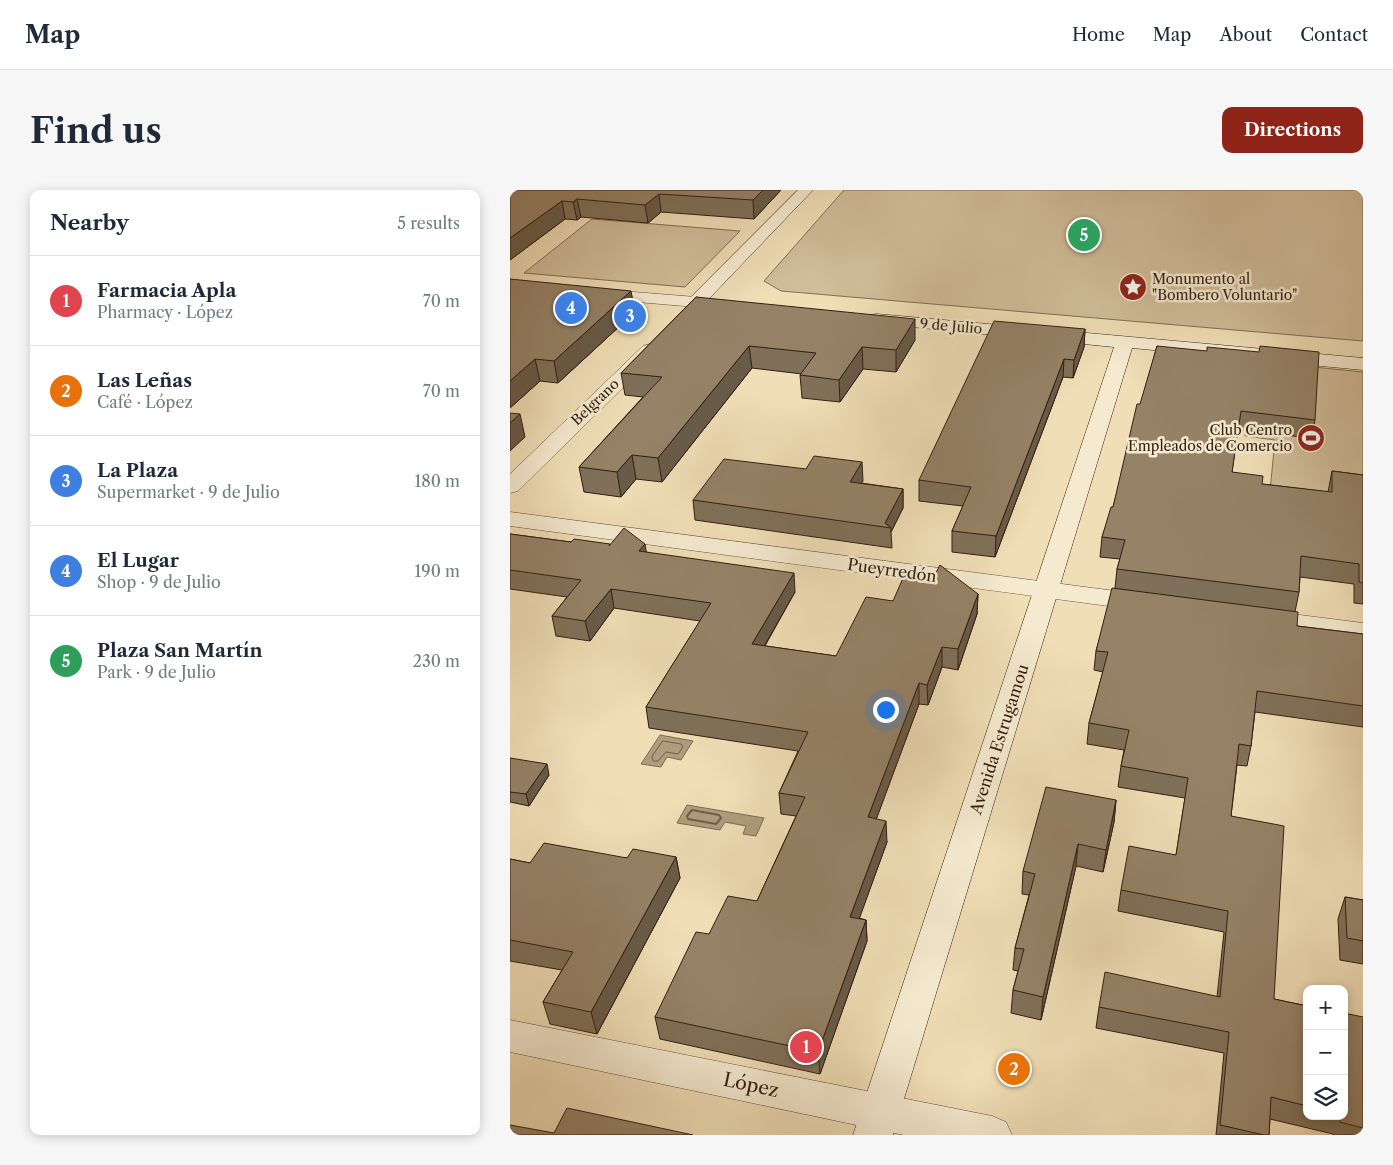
<!DOCTYPE html>
<meta charset="utf-8">
<style>
body{margin:0;font-family:"Libre Caslon Text",serif;background:#f6f6f7;color:#1f2937}
.controls{position:absolute;right:15px;bottom:15px;display:grid;overflow:hidden;border-radius:10px;box-shadow:0 2px 12px #0003}
.controls button{width:45px;height:45px;display:grid;place-items:center;padding:0;border:0;border-bottom:1px solid #e0e1e3;background:#fff;color:#1f2937;font:25px sans-serif}
.you{position:absolute;left:375px;top:519px;width:18px;height:18px;margin:-12px;border:4px solid #fff;border-radius:50%;background:#1a73e8;box-shadow:0 0 0 8px #1a73e833}
.badge{display:grid;place-items:center;width:32px;height:32px;border-radius:50%;background:#8f2418;color:#fff;font-size:16px;font-weight:700}
.pin{position:absolute;translate:-50% -50%;border:2px solid #fff;box-shadow:0 1px 5px #0006}
.list{margin:0;padding:0;list-style:none}
h2{display:flex;justify-content:space-between;align-items:center;height:65px;margin:0;padding:0 20px;font-size:21px}
h2 small{font-size:16px;font-weight:400;color:#747a83}
.list li{display:grid;grid-template-columns:32px 1fr auto;gap:15px;align-items:center;box-sizing:border-box;height:90px;padding:0 20px;border-top:1px solid #e0e1e3}
.list b{display:block;font-size:19px;white-space:nowrap}
.list p{margin:0;font-size:16px;white-space:nowrap;color:#747a83}
.list em{font-size:16px;font-style:normal;color:#747a83}
.icon{flex:none;width:28px;height:28px;fill:none;stroke:currentColor;stroke-width:2;stroke-linecap:round;stroke-linejoin:round}
.map{position:relative;flex:none;width:853px;height:945px;overflow:hidden;border-radius:10px}
header{display:flex;align-items:center;gap:30px;box-sizing:border-box;height:70px;padding:0 25px;background:#fff;border-bottom:1px solid #e0e1e3}
header strong{font-size:24px}
nav{display:flex;gap:28px;margin-inline-start:auto;font-size:18px}
.intro{display:flex;align-items:center;justify-content:space-between;box-sizing:border-box;height:120px;padding:0 30px}
h1{margin:0;font-size:35px}
.button{padding:12px 22px;border-radius:10px;background:#8f2418;color:#fff;font-size:18px;font-weight:700}
main{display:flex;gap:30px;padding:0 30px}
aside{flex:1;background:#fff;border-radius:10px;box-shadow:0 2px 12px #0003}
.map>svg:first-child{display:block}
</style>
<header>
<strong>Map</strong>
<nav><a>Home</a><a>Map</a><a>About</a><a>Contact</a></nav>
</header>
<div class="intro"><h1>Find us</h1><a class="button">Directions</a></div>
<main>
<aside>
<h2>Nearby<small>5 results</small></h2>
<ul class="list">
<li><span class="badge" style="background:#e0444e">1</span><div><b>Farmacia Apla</b><p>Pharmacy · López</p></div><em>70 m</em></li>
<li><span class="badge" style="background:#e8710a">2</span><div><b>Las Leñas</b><p>Café · López</p></div><em>70 m</em></li>
<li><span class="badge" style="background:#3f7fe0">3</span><div><b>La Plaza</b><p>Supermarket · 9 de Julio</p></div><em>180 m</em></li>
<li><span class="badge" style="background:#3f7fe0">4</span><div><b>El Lugar</b><p>Shop · 9 de Julio</p></div><em>190 m</em></li>
<li><span class="badge" style="background:#2e9e5b">5</span><div><b>Plaza San Martín</b><p>Park · 9 de Julio</p></div><em>230 m</em></li>
</ul>
</aside>
<div class="map">
<svg width="853" height="945" viewBox="0 0 853 945">
<rect width="100%" height="100%" fill="#f0deb6"/>
<filter id="stains"><feTurbulence type="fractalNoise" baseFrequency=".004" numOctaves="4"/><feColorMatrix values="0 0 0 0 .2 0 0 0 0 .09 0 0 0 0 .02 0 0 0 .5 -.17"/></filter>
<radialGradient id="worn" r=".72"><stop offset=".6" stop-color="#630" stop-opacity="0"/><stop offset="1" stop-color="#630" stop-opacity=".3"/></radialGradient>
<g fill="#d0bd9a" stroke="#816e56">
<polygon points="334,0 853,0 853,151 271,101 254,91"/>
<polygon points="82,29 230,41 175,97 14,83"/>
<polygon points="744,171 853,182 853,323 759,311 765,250 735,246"/>
</g>
<g fill="#af9d7e" stroke="#7d6a52">
<polygon points="150,545 183,551 171,570 157,567 151,577 131,574"/>
<polygon points="177,615 254,628 246,646 233,644 236,636 215,632 210,640 167,633"/>
</g>
<g fill="none" stroke-linecap="round" stroke-linejoin="round">
<polygon stroke="#705e48" stroke-width="1" points="153,551 171,554 173,557 168,564 156,562 148,571 143,571 142,567"/>
<polygon stroke="#705e48" stroke-width="2" points="182,620 209,625 211,628 206,634 178,629 177,626"/>
<g stroke="#624e3a" stroke-width="1">
<g id="minor">
<polygon points="86,99 186,107 192,108 195,112 192,116 186,117 80,108 77,104 80,100"/>
<polygon points="140,154 147,156 149,160 147,164 8,301 0,303 0,284 133,156"/>
<polygon points="0,322 636,405 645,408 649,413 645,418 636,421 0,336"/>
<polygon points="750,420 853,433 853,449 741,434 737,428 741,422"/>
<polygon points="0,830 482,926 496,932 502,945 394,945 0,862"/>
</g>
</g>
<g stroke="#321e11" stroke-width="1">
<g id="secondary">
<polygon points="288,0 303,0 192,116 180,116 177,112 180,108"/>
<polygon points="367,124 853,168 853,180 622,158 383,945 343,945 604,157 361,133 358,129 361,125"/>
</g>
</g>
<use href="#minor" fill="#f5ead0" fill-rule="evenodd"/>
<use href="#secondary" fill="#f5ead0" fill-rule="evenodd"/>
</g>
<g fill="#807059" stroke="#321e11">
<polygon points="0,0 271,0 244,29 151,22 138,33 71,27 67,30 55,29 0,70"/>
<polygon points="0,89 125,122 48,193 30,191 0,218"/>
<polygon points="186,107 405,150 386,182 353,179 330,212 292,208 290,185 292,184 242,178 152,292 126,289 111,307 74,302 69,277 133,207 115,205 111,183"/>
<polygon points="575,139 574,157 563,188 553,187 485,367 442,362 442,341 453,316 409,311 409,290"/>
<polygon points="647,156 805,230 802,248 728,240 722,282 752,294 818,302 822,281 853,285 853,414 844,413 844,394 790,387 789,402 785,422 787,436 853,444 853,537 745,522 741,556 737,576 727,575 721,626 764,809 797,816 797,926 834,926 853,827 853,945 823,945 823,944 760,929 759,945 706,945 714,863 586,838 589,817 707,807 714,742 608,721 611,700 666,665 675,608 608,597 611,576 614,560 577,554 579,533 593,482 584,480 586,461 605,398 607,379 610,369 590,367 592,347 603,317"/>
<polygon points="353,291 351,293 393,299 393,318 381,342 382,358 185,330 183,310"/>
<polygon points="0,344 136,362 285,402 255,456 326,466 383,411 468,404 467,424 448,480 432,477 418,515 409,514 366,629 377,652 349,728 356,730 357,751 310,884 150,849 145,827 199,744 247,711 286,626 271,624 269,603 288,561 139,538 136,517 190,431 104,418 80,451 46,446 42,426 57,407 0,399"/>
<polygon points="0,568 39,585 19,616 0,612"/>
<polygon points="606,610 604,632 593,682 566,676 531,830 501,823 503,800 508,781 503,780 505,758 519,705 512,704 513,681"/>
<polygon points="166,667 170,688 87,844 40,834 33,812 52,780 0,771 0,669 20,673 117,668"/>
<polygon points="835,707 853,710 853,774 830,770 828,729"/>
</g>
<g fill="#685b48" stroke="#321e11">
<polygon points="253,0 271,0 244,29 243,10"/>
<polygon points="149,4 151,22 138,33 135,15"/>
<polygon points="67,9 71,27 67,30 63,12"/>
<polygon points="52,11 55,29 0,70 0,48"/>
<polygon points="121,101 125,122 48,193 44,171"/>
<polygon points="405,129 405,150 386,182 386,160"/>
<polygon points="575,139 574,157 563,188 564,170"/>
<polygon points="239,156 242,178 152,292 148,268"/>
<polygon points="352,157 353,179 330,212 329,190"/>
<polygon points="25,169 30,191 0,218 0,191"/>
<polygon points="554,169 553,187 485,367 486,346"/>
<polygon points="10,224 15,247 0,261 0,233"/>
<polygon points="122,265 126,289 111,307 107,282"/>
<polygon points="352,272 353,291 341,311 340,292"/>
<polygon points="393,299 393,318 381,342 381,338 375,333"/>
<polygon points="135,354 138,373 129,361"/>
<polygon points="284,383 285,402 244,474 242,454"/>
<polygon points="101,399 104,418 80,451 75,431"/>
<polygon points="468,404 467,424 448,480 448,459"/>
<polygon points="432,457 432,477 418,515 417,495"/>
<polygon points="409,493 409,514 359,649 358,627"/>
<polygon points="37,574 39,585 19,616 16,604"/>
<polygon points="606,610 604,632 593,682 596,660"/>
<polygon points="376,631 377,652 342,749 340,727"/>
<polygon points="568,654 566,676 531,830 533,807"/>
<polygon points="166,667 170,688 87,844 81,822"/>
<polygon points="356,730 357,751 310,884 308,862"/>
</g>
<g fill="#958267" stroke="#321e11">
<polygon points="0,0 253,0 243,10 149,4 135,15 67,9 63,12 52,11 0,48"/>
<polygon points="0,89 121,101 44,171 25,169 0,191"/>
<polygon points="186,107 405,129 386,160 352,157 329,190 290,185 306,163 239,156 148,268 122,265 107,282 69,277 152,187 111,183"/>
<polygon points="484,131 575,139 564,170 554,169 486,346 442,341 461,297 409,290"/>
<polygon points="647,156 697,161 697,157 749,162 750,156 809,162 805,230 731,221 722,282 753,286 752,294 822,302 822,281 853,285 853,393 849,392 849,374 791,366 789,402 607,379 615,350 592,347 601,317 603,317 627,214 630,214"/>
<polygon points="0,223 10,224 0,233"/>
<polygon points="304,266 352,272 340,292 393,299 375,333 381,338 183,310 214,269 296,279"/>
<polygon points="114,338 135,354 129,361 284,383 242,454 326,466 356,407 383,411 393,388 421,392 430,375 468,404 448,459 432,457 417,495 409,493 358,627 376,631 340,727 356,730 308,862 145,827 186,742 199,744 218,706 247,711 295,607 269,603 298,542 136,517 201,413 101,399 75,431 42,426 71,390 0,380 0,344 61,352 64,349 100,354 99,356"/>
<polygon points="602,398 788,422 787,436 853,444 853,516 747,501 741,556 729,554 721,626 774,636 764,809 797,816 797,916 761,907 759,945 754,945 710,935 719,842 589,817 595,782 710,807 718,721 611,700 619,656 666,665 678,588 611,576 619,540 579,533 598,462 586,461"/>
<polygon points="0,568 37,574 16,604 0,602"/>
<polygon points="536,597 606,610 596,660 568,654 533,807 503,800 514,759 505,758 525,684 513,681"/>
<polygon points="34,653 117,668 123,659 166,667 81,822 33,812 63,762 0,750 0,669 20,673"/>
<polygon points="835,707 853,710 853,751 837,748"/>
<polygon points="834,823 853,827 853,938 830,932 830,926 834,926"/>
<polygon points="57,918 183,945 0,945 0,935 44,943"/>
</g>
<defs>
<g id="sight-disc" transform="scale(1.4375)"><circle r="9.5" fill="#8f2418" stroke="#f5ead0"/><path d="M0-6L1.8-2.2L6-1.7L2.9 1.2L3.7 5.4L0 3.3L-3.7 5.4L-2.9 1.2L-6-1.7L-1.8-2.2Z" fill="#fff"/></g>
<g id="stadium-disc" transform="scale(1.4375)"><circle r="9.5" fill="#8f2418" stroke="#f5ead0"/><path d="M0-5a6.5 5 0 1 0 0 10a6.5 5 0 1 0 0-10ZM-3.5-1.8h7v3.6h-7Z" fill="#fff"/></g>
</defs>
<g fill-rule="evenodd">
<use href="#sight-disc" x="623" y="97"/>
<use href="#stadium-disc" x="801" y="248"/>
</g>
<g text-anchor="middle" dominant-baseline="central" stroke-width="5" stroke-linejoin="round" paint-order="stroke">
<g font-size="14" fill="#321e11" stroke="#f5ead0" text-anchor="start">
<text x="642" y="89">Monumento al<tspan x="642" dy="16">"Bombero Voluntario"</tspan></text>
<text x="782" y="240" text-anchor="end">Club Centro<tspan x="782" dy="16">Empleados de Comercio</tspan></text>
</g>
<g font-size="14" fill="#321e11" stroke="#f5ead0">
<text transform="translate(441 136) rotate(5)">9 de Julio</text>
<text transform="translate(85 212) rotate(-44)">Belgrano</text>
</g>
<g font-size="16" fill="#321e11" stroke="#f5ead0">
<text transform="translate(382 380) rotate(8)">Pueyrredón</text>
<text transform="translate(489 549) rotate(-72)">Avenida Estrugamou</text>
</g>
<g font-size="19" fill="#321e11" stroke="#f5ead0">
<text transform="translate(241 895) rotate(12)">López</text>
</g>
</g>
<rect width="100%" height="100%" filter="url(#stains)"/>
<rect width="100%" height="100%" fill="url(#worn)"/>
</svg>
<div class="controls">
<button>+</button>
<button>−</button>
<button><svg class="icon" aria-label="layers" viewBox="0 0 24 24"><path d="M12 4l9 5-9 5-9-5zM3 14l9 5 9-5"/></svg></button>
</div>
<div class="you"></div>
<div class="pin badge" style="left:296px;top:857px;background:#e0444e">1</div>
<div class="pin badge" style="left:504px;top:879px;background:#e8710a">2</div>
<div class="pin badge" style="left:120px;top:126px;background:#3f7fe0">3</div>
<div class="pin badge" style="left:61px;top:118px;background:#3f7fe0">4</div>
<div class="pin badge" style="left:574px;top:45px;background:#2e9e5b">5</div>
</div>
</main>
